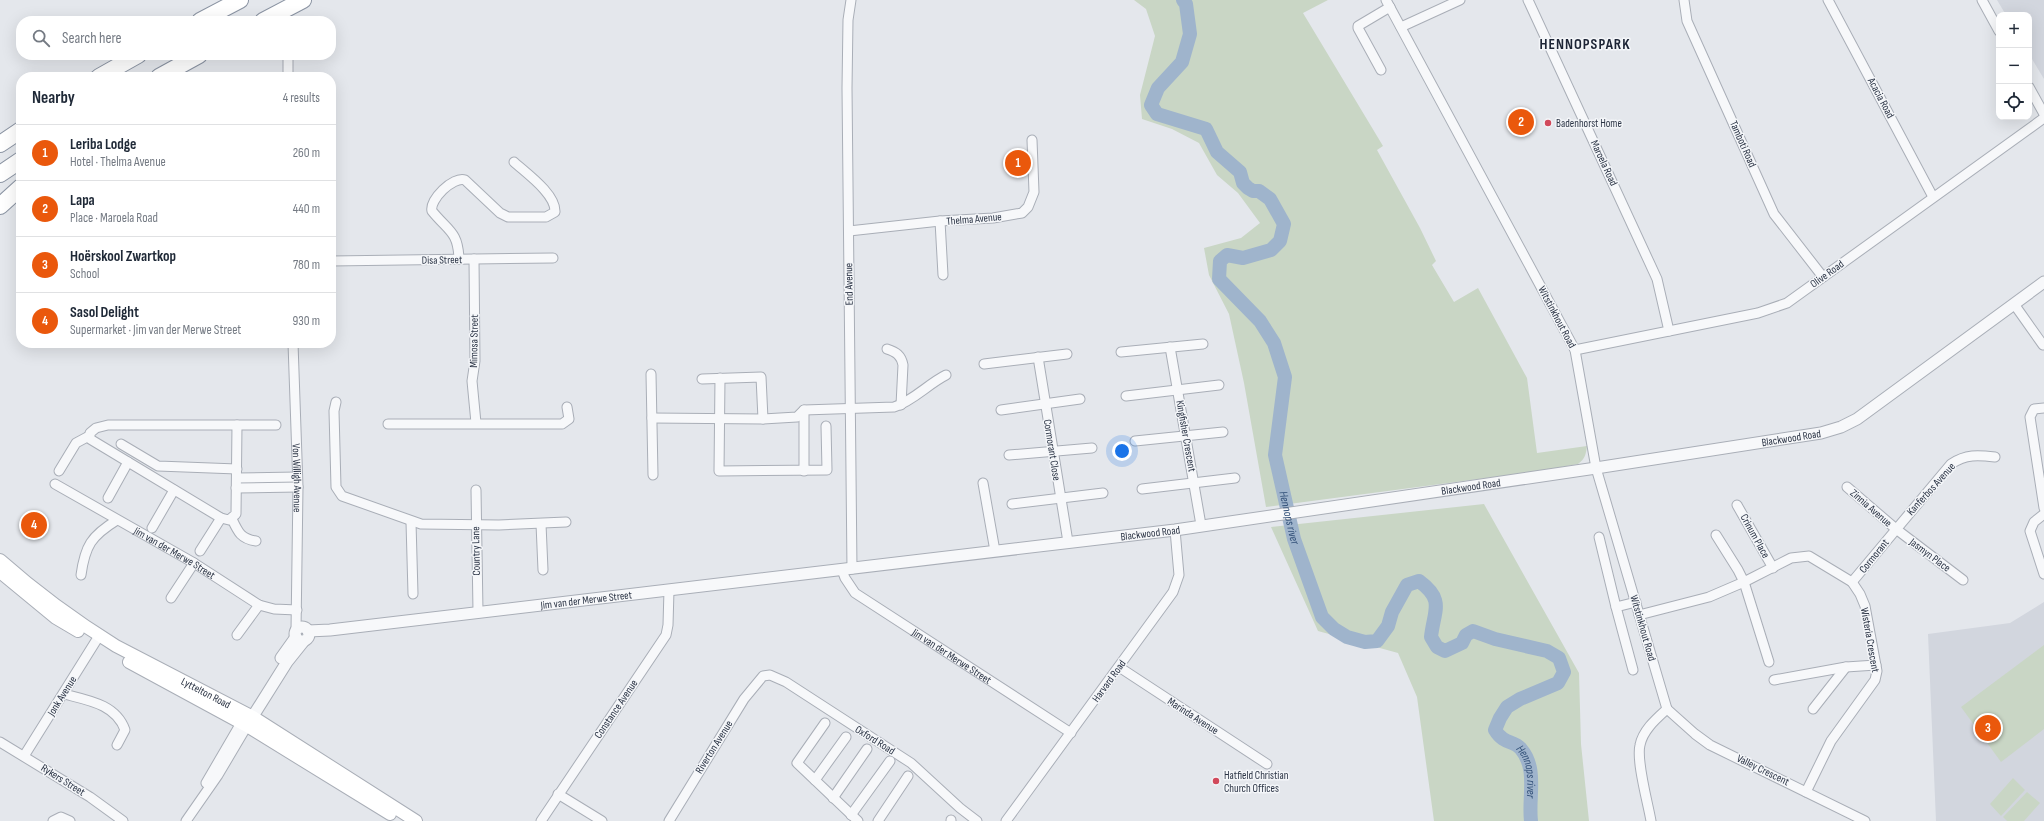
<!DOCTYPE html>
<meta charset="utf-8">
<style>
body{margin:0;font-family:"Sofia Sans Condensed",sans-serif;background:#f6f6f7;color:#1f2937}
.controls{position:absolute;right:12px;top:12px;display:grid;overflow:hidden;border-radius:8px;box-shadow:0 4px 16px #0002}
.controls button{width:36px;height:36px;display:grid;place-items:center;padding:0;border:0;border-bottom:1px solid #e0e1e3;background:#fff;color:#1f2937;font:20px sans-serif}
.you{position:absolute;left:1122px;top:451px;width:14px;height:14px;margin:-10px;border:3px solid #fff;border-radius:50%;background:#1a73e8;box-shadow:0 0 0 6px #1a73e833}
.badge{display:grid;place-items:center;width:26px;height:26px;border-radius:50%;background:#ea580c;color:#fff;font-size:13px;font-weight:700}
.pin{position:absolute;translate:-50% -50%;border:2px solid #fff;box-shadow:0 1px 4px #0006}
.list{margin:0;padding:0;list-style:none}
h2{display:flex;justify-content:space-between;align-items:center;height:52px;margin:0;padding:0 16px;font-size:17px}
h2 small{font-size:13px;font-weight:400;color:#747a83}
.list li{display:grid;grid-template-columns:26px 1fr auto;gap:12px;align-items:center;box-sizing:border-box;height:56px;padding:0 16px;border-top:1px solid #e0e1e3}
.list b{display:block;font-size:15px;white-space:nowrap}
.list p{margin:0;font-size:13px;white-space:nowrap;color:#747a83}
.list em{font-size:13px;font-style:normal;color:#747a83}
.icon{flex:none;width:22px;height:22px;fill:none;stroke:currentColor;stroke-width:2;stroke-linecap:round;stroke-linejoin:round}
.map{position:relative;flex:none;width:2044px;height:821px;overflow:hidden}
.search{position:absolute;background:#fff;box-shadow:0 4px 16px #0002;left:16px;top:16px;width:320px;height:44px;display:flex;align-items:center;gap:10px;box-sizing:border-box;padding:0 14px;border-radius:16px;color:#747a83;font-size:15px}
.panel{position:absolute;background:#fff;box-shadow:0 4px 16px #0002;left:16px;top:72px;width:320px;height:276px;border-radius:16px}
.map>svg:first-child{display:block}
</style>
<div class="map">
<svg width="2044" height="821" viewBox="0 0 2044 821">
<rect width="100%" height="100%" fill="#e4e7ec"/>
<g fill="#d2d6de">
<polygon points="1997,0 2044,0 2044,79 2029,54 2029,15 2006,15"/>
<polygon points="2044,602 2044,821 1936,821 1928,634 2010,623"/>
</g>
<g fill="#c9d6c5">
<path d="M 1134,0 L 1328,0 L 1303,13 L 1383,146 L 1377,150 L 1420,228 L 1436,261 L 1432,265 L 1454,302 L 1478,288 L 1527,378 L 1537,453 L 1587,446 C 1586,454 1585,459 1578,464 L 1539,471 L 1266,507 L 1244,383 L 1229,314 L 1209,275 L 1204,248 L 1241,238 L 1260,223 L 1238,193 L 1217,175 L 1199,143 L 1172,129 L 1142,119 L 1140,95 L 1155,36 L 1146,9 Z"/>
<polygon points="1484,504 1579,673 1581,744 1589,821 1434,821 1417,697 1398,653 1318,631 1271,527"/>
<polygon points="2044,645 2044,729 2001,762 1961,707"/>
<polygon points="2013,778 2025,790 2001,816 1990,804"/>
<polygon points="2027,792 2040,803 2024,821 2007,821 2003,817"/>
</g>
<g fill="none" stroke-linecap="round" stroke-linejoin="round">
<path stroke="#9fb4cc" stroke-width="14" id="s1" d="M 1183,0 L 1186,4 L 1190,34 L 1182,62 L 1158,88 L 1151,105 L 1157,114 L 1206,129 L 1217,152 L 1240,172 L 1243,183 L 1248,188 L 1253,191 L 1259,191 L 1270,199 L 1284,224 L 1280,241 L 1271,250 L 1243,258 L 1227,255 L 1220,261 L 1219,279 L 1260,321 L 1274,343 L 1285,377 L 1275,455 L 1294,539 L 1322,617 L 1334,629 L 1347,637 L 1365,642 L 1377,641 L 1388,626 L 1392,612 L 1407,585 L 1419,581 C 1445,600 1434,610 1431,637 L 1437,647 L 1445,651 L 1462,643 L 1466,635 L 1473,631 L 1495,639 L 1547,651 L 1559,658 L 1564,672 L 1558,683 L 1520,699 L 1507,707 L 1500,718 L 1495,730 C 1504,745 1514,740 1521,749 C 1538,769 1528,797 1531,821"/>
<g stroke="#a9aeb7" stroke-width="11">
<g id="minor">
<polyline points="851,0 848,20 847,88 852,569"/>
<polyline points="1386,0 1575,350 1596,468 1667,709"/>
<polyline points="1528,0 1657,279 1669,331"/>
<polyline points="1684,0 1687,21 1774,214 1823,277"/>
<polyline points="1828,0 1933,197"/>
<polyline points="1982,0 1999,31"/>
<polyline points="1401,27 1460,0"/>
<polyline points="288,55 288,77"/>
<polyline points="1381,70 1358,28 1358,26 1390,7"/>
<polyline points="2029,87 2044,114"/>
<polyline points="940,221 943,275"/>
<polyline points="849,231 940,221 993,218 1022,213 1028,207 1034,192 1032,140"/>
<path d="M 459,259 C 458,231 448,231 432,211 C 429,200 453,176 465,180 L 500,213 L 508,217 L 546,217 L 555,212 C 556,194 526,173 514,162"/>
<polyline points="474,259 475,361 472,381 476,423"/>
<polyline points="331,261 553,258"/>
<polyline points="2014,304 2043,345"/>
<path id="s2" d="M 293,343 L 298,487 L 296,631"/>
<polyline points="1170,347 1201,525"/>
<path d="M 887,349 C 896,352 901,355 903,365 L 901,405"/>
<polyline points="1575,350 1758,313 1787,303 2044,118"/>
<polyline points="1121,352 1203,344"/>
<polyline points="1038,357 1068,542"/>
<polyline points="984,364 1067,354"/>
<polyline points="651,374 653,475"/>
<polyline points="720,378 719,471 827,470 826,426"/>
<polyline points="702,379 761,377 763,419"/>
<polyline points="1126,396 1219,385"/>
<polyline points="336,402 334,411 336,487 342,496 421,524 499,525 566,522"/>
<polyline points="2044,408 2034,409 2030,417 2044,508"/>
<polyline points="1001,410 1080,399"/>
<path d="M 652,418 L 763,419 L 797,417 L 804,410 L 894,407 C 913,401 928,384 946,375"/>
<polyline points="388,424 562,424 569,419 567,407"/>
<polygon points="108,425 237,425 236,514 229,520 221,518 90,439 90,433 96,428"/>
<polyline points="237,425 276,425"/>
<polyline points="1135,441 1223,432"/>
<polyline points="121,444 158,466 237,469"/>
<polyline points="1009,455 1092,448"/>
<polyline points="59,471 76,443 89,436"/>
<polyline points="804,471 804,410"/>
<polyline points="237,478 297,477"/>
<polyline points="983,483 995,551"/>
<path id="s3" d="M 55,484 L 194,563 L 259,605 L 274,609 L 297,610"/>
<polyline points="1847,487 1896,529 1963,580"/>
<polyline points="236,488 298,487"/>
<polyline points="1142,489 1235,478"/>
<polyline points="476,490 478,611"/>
<polyline points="108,498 128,462"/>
<polyline points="1012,504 1103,493"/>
<polyline points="1737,505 1773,568"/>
<polyline points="2044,514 2034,522 2030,531 2044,574"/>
<path d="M 232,519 C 238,532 241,539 256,541"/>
<polyline points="411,522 413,594"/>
<polyline points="541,524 543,570"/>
<polyline points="152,528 174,490"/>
<polyline points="1716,535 1738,570 1744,582 1769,662"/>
<polyline points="1599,537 1616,607"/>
<polyline points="200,551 221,518"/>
<path id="s4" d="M 842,570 L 845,578 L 855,593 L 1071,733"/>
<path d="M 81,575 C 85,546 91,536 117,520"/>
<path d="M 1852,582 L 1951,464 C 1966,454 1978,455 1995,457"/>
<polyline points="171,598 194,563"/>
<polyline points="1639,615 1709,597 1744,582 1791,558 1809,556 1852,582 1860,594 1865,606 1877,671 1875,680 1831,741 1806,792"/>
<polyline points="237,635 259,605"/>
<polyline points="1119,667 1267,764"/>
<polyline points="1633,670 1616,607 1636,602"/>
<polyline points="1774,680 1846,667 1876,665"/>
<path d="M 64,694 C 87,700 116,704 125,730 L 117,745"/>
<polyline points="1667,709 1695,734 1710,745 1865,821"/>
<polyline points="1813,709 1846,667"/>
<polyline points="825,723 797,763 858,821"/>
<polyline points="0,742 90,797 123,821"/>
<polyline points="24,756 99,636"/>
<polyline points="815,780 846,737"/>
<polyline points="206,783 241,723"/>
<polyline points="558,794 602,821"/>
<polyline points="833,798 867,749"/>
<polyline points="851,815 890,761"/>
<polyline points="53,821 61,817 70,821"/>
<polyline points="186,821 218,775 247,726"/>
<polyline points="541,821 666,635 668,625 669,590"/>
<polyline points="669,821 744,699 763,676 770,675 786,682 911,763 960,808 977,821"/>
<polyline points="878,821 908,776"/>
<polyline points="951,821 951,820"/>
<polyline points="1006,821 1173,592 1179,575 1175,530"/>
<path d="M 1651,821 C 1648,803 1636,761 1640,745 C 1643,730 1656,719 1667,709"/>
</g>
</g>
<g stroke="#a9aeb7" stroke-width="13">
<g id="tertiary">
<circle cx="302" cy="634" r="7"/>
<path id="s5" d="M 308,631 L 330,630 L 1175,530 L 1596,468 L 1821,433 L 1841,427 L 1857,419 L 2044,282"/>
<polyline points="281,658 296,637"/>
<polyline points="248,724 287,662 303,642"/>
</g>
</g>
<g stroke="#a9aeb7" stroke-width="14">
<g id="secondary">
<path id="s6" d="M 0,560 C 36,592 74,620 116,646 L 253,717 L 416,821"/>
<polyline points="0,572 56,618 78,631"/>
<polyline points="129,662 247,726 390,814"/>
</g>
</g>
<g stroke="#8b94a3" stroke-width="18">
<g id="motorway">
<polyline points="200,21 240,0"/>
<polyline points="263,21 303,0"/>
<polyline points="99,77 138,55"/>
<polyline points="159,77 199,55"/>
<polyline points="0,144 21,130"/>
<polyline points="0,174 21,160"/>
<polyline points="0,206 21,187"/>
</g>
</g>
<use href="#minor" stroke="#f7f8fa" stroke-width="9"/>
<use href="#tertiary" stroke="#f7f8fa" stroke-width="11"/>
<use href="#secondary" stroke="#fff" stroke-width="12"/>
<use href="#motorway" stroke="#fff" stroke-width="16"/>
</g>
<g fill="#d1495b" stroke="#f4f6f9" stroke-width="1.5">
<circle cx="1548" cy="123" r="4"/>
<circle cx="1216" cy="781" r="4"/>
</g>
<g text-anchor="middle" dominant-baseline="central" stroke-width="3" stroke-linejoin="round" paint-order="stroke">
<g font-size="11" fill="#2b3445" stroke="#f4f6f9">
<text transform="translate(1881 98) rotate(62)">Acacia Road</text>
<text transform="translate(1743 144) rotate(66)">Tamboti Road</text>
<text transform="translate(1604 163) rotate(65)">Maroela Road</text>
<text transform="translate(974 219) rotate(-5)">Thelma Avenue</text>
<text transform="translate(442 260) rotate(-1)">Disa Street</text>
<text transform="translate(1827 274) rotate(-36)">Olive Road</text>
<text transform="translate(849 284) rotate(-91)">End Avenue</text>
<text transform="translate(1557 317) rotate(62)">Witstinkhout Road</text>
<text transform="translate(474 341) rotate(-89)">Mimosa Street</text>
<text transform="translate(1186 436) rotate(80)">Kingfisher Crescent</text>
<text stroke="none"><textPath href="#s5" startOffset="1496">Blackwood Road</textPath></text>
<text transform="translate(1052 450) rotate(81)">Cormorant Close</text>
<text stroke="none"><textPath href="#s2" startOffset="135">Von Willigh Avenue</textPath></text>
<text stroke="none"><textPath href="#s5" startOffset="1172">Blackwood Road</textPath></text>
<text transform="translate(1931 489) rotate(-48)">Kanferbos Avenue</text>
<text transform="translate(1871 508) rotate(41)">Zinnia Avenue</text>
<text stroke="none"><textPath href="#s5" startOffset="848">Blackwood Road</textPath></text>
<text transform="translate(1755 536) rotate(61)">Crinum Place</text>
<text transform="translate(476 551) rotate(-91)">Country Lane</text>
<text stroke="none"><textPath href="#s3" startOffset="138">Jim van der Merwe Street</textPath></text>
<text transform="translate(1930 555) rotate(37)">Jasmyn Place</text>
<text transform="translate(1874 556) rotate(-51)">Cormorant</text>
<text stroke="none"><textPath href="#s5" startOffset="280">Jim van der Merwe Street</textPath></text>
<text transform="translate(1643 628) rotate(74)">Witstinkhout Road</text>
<text transform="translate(1870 640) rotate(80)">Wisteria Crescent</text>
<text stroke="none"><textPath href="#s4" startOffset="142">Jim van der Merwe Street</textPath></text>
<text transform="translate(1109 681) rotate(-54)">Harvard Road</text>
<text stroke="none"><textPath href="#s6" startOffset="246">Lyttelton Road</textPath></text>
<text transform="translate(62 696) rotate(-58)">Jonk Avenue</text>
<text transform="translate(616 709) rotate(-56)">Constance Avenue</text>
<text transform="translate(1193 716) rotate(33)">Marinda Avenue</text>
<text transform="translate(875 740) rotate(32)">Oxford Road</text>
<text transform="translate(714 747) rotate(-58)">Riverton Avenue</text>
<text transform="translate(1763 770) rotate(26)">Valley Crescent</text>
<text transform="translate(63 780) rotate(32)">Rykers Street</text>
</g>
<g font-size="11" fill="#2b3445" stroke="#f4f6f9" text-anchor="start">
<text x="1556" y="123">Badenhorst Home</text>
<text x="1224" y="775">Hatfield Christian<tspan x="1224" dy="13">Church Offices</tspan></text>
</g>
<g font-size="12" font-style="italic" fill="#34527a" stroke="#f4f6f9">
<text stroke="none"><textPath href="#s1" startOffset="675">Hennops river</textPath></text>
<text stroke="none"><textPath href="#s1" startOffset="1296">Hennops river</textPath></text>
</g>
<g font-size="15" font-weight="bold" letter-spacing="1" fill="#1d2536" stroke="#f4f6f9">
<text x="1585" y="44">HENNOPSPARK</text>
</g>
</g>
</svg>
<div class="controls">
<button>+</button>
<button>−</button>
<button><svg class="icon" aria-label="locate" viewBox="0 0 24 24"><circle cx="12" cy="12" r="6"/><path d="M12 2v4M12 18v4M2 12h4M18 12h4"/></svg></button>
</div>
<div class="you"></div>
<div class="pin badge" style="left:1018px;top:163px">1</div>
<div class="pin badge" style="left:1521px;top:122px">2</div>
<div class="pin badge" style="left:1988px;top:728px">3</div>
<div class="pin badge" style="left:34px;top:525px">4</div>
<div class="search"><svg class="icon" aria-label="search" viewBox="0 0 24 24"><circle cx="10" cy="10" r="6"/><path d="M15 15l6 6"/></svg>Search here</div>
<section class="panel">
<h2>Nearby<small>4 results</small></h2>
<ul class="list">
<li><span class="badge">1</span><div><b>Leriba Lodge</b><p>Hotel · Thelma Avenue</p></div><em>260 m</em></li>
<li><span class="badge">2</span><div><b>Lapa</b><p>Place · Maroela Road</p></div><em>440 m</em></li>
<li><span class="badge">3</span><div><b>Hoërskool Zwartkop</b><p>School</p></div><em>780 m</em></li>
<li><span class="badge">4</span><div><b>Sasol Delight</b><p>Supermarket · Jim van der Merwe Street</p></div><em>930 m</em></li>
</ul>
</section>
</div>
